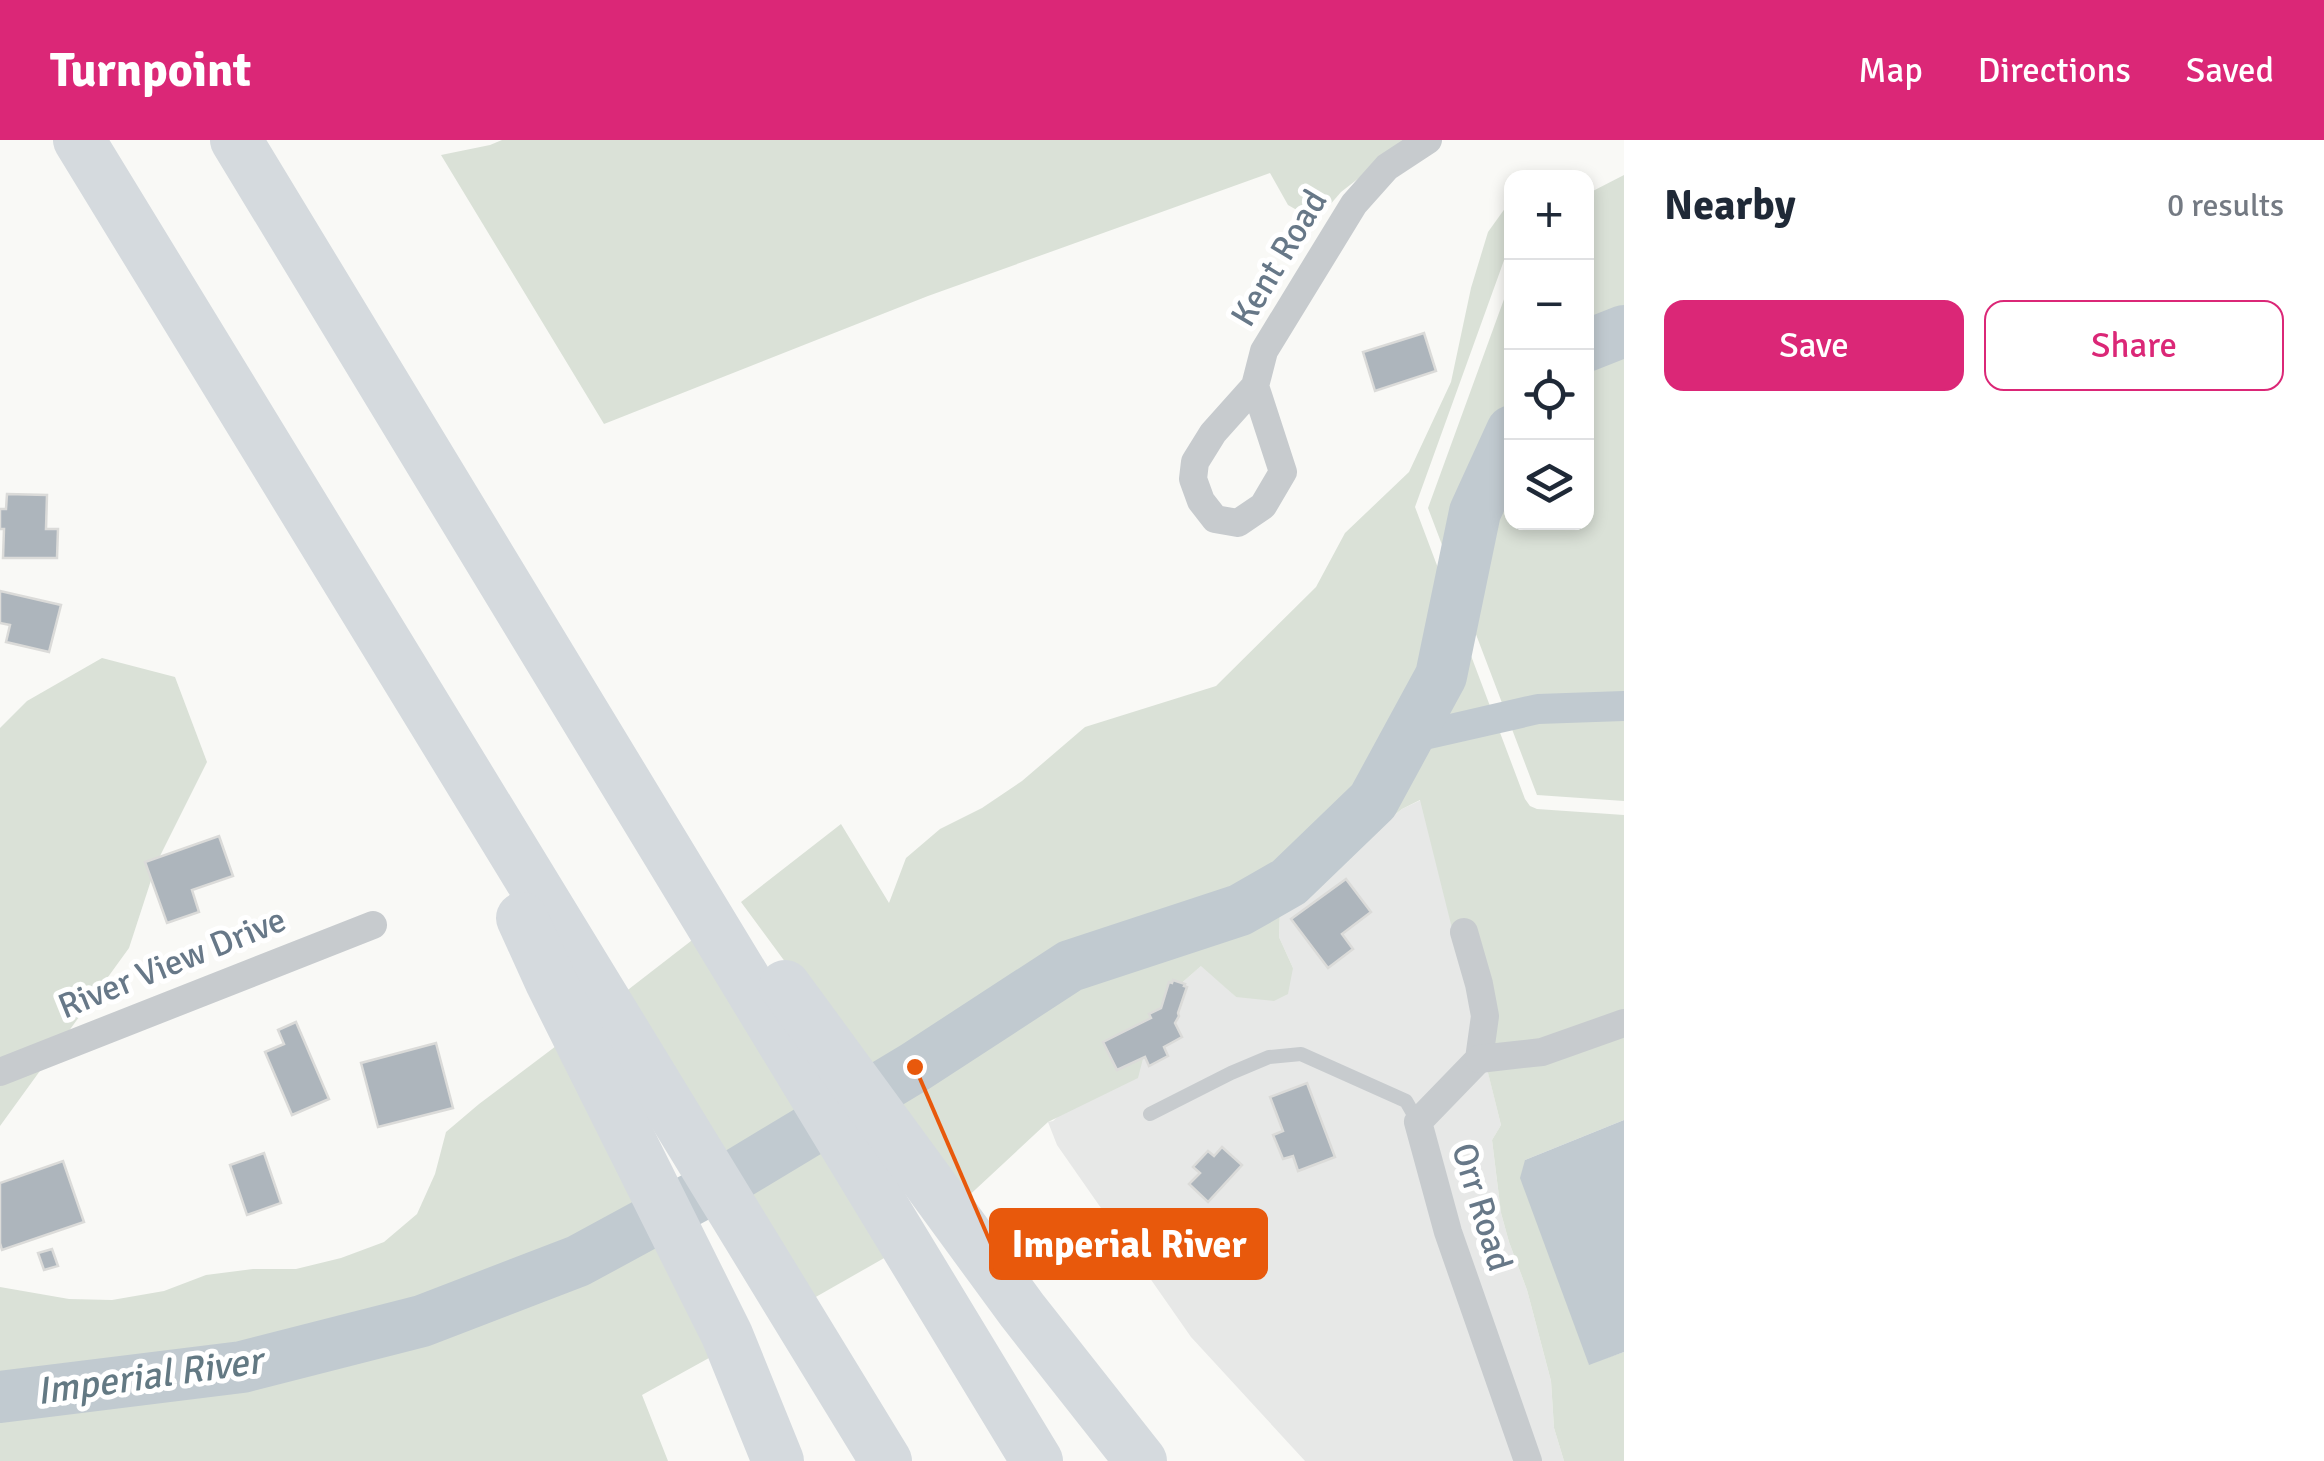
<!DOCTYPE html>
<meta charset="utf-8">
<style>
body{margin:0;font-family:Signika,sans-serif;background:#f6f6f7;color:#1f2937}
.controls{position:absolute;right:30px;top:30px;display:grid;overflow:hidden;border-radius:20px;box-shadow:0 5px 15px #0003}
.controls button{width:90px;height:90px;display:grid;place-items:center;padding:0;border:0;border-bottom:2px solid #e0e1e3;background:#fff;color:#1f2937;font:50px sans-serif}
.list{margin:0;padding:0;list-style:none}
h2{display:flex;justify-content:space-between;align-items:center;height:130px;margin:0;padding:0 40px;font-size:42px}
h2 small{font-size:32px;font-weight:400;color:#747a83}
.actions{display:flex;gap:20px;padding:30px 40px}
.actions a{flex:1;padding:22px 0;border:2px solid #db2777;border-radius:20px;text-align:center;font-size:35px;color:#db2777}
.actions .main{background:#db2777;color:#fff}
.icon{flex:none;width:55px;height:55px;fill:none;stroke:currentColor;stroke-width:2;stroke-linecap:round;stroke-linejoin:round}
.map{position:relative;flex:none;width:1624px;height:1321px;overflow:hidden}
header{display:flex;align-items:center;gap:60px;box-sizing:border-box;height:140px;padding:0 50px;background:#db2777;color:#fff}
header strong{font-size:48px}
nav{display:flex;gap:55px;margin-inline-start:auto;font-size:35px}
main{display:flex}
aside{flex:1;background:#fff}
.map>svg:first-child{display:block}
</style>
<header>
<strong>Turnpoint</strong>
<nav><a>Map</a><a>Directions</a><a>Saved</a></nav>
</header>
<main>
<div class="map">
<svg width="1624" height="1321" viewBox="0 0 1624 1321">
<rect width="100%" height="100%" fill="#f9f9f6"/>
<polygon fill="#e7e8e7" points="1421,660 1501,985 1492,1000 1501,1073 1509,1102 1527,1150 1551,1241 1554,1288 1564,1321 1305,1321 1191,1197 1057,1005 1048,982 1053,981 1149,895 1168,855 1202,825 1236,857 1293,828 1279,797 1280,770 1299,746 1322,730 1350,715 1384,683 1402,669"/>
<g fill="#dae1d7">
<polygon points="502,0 1408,0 1341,52 1316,81 1288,65 1270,33 928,156 604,284 441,15 490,5"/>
<polygon points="1624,35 1624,661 1537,655 1428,368 1511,140 1512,382 1586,382 1587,54"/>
<polygon points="1511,60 1511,101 1415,367 1525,659 1530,666 1537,669 1624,675 1624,980 1525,1020 1589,1224 1624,1212 1624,1321 1564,1321 1554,1288 1551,1241 1527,1150 1509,1102 1501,1073 1492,1000 1501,985 1420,660 1402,669 1384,683 1350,715 1322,730 1299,746 1280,770 1279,797 1293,828 1288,854 1274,861 1236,857 1201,826 1168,855 1149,895 1138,938 1048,982 962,1062 741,762 841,684 889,763 906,718 940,689 982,668 1022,641 1085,587 1216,546 1316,447 1345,393 1409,332 1451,242 1471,148 1488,92"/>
<polygon points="102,518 175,537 207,622 157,722 129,808 0,986 0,588 27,561"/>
<polygon points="700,794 893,1113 807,1162 620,856"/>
<polygon points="564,900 718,1213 642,1255 668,1321 0,1321 0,1147 69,1159 112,1160 164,1151 206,1135 253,1129 296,1129 341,1118 384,1102 417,1074 435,1034 446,992 479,964"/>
</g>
<polygon fill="#c1cad0" points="1624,980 1624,1212 1589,1225 1520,1038 1525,1020"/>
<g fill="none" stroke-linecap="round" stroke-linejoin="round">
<polyline stroke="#c1cad0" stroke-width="30" points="1407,599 1538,569 1624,566"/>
<g stroke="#c1cad0" stroke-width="52">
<polyline points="1586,206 1624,191"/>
<polyline points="0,1257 242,1227 422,1181 578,1121 729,1039 915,927 1070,826 1240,770 1289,742 1373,661 1441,536 1475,372 1512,291"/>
</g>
</g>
<g fill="#adb5bc" stroke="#dbdbd9" stroke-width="2.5">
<polygon points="1424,193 1436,231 1375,251 1363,212"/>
<polygon points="7,354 47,355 46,389 58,389 57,418 3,418 4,389 0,389 0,369 6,369"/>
<polygon points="0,451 61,465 49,512 6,502 10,485 0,483"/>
<polygon points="219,696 233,736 192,750 199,772 167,783 145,722"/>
<polygon points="1346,739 1371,772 1342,794 1353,809 1328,828 1291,779"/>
<polygon points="1173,840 1185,844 1184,846 1187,847 1178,873 1179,876 1175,883 1182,897 1164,907 1168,916 1149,926 1145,917 1117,930 1103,902 1151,878 1149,874 1161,868 1169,842 1172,843"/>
<polygon points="296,882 329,959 292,975 265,912 284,904 278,890"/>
<polygon points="436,903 453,968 378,987 361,923"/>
<polygon points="1307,943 1335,1017 1298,1031 1293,1016 1283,1019 1273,995 1283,991 1270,957"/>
<polygon points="1222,1007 1242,1025 1208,1062 1189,1044 1200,1033 1193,1027 1208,1011 1214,1016"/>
<polygon points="264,1013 281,1063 247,1075 230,1025"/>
<polygon points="63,1021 84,1082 2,1110 0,1103 0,1043"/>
<polygon points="52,1109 58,1126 44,1130 38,1113"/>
</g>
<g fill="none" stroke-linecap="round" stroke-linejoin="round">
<polyline stroke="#c7cbce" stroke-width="14" points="1150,974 1231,933 1269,917 1301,914 1406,961 1418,982"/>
<g stroke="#c7cbce" stroke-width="28">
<polyline points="1255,246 1283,332 1263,366 1238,383 1215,379 1201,361 1193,339 1195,322 1213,293 1255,246 1264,211 1354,64 1387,27 1428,0"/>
<polyline points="1464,792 1479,844 1485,876 1479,919 1418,982 1448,1092 1528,1321"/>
<polyline points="1479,919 1542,912 1624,883"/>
<polyline points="0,932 373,785"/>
</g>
<g stroke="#d5dade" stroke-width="52">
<polyline points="79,0 886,1321"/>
<polyline points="236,0 1037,1321"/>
<polyline points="522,778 551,842 727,1195 778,1321"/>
<polyline points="785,846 1022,1170 1141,1321"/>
</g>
</g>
<g text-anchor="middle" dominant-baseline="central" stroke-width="10" stroke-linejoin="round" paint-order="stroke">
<g font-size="35" fill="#677888" stroke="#fff">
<text transform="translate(1279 118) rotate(-59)">Kent Road</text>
<text transform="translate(172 823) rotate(-22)">River View Drive</text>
<text transform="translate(1482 1067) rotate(73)">Orr Road</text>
</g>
<g font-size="38" font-style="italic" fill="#637983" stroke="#fff">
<text transform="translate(149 1236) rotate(-8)">Imperial River</text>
</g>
</g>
<path fill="none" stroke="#e8590c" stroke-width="4" d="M915 927L991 1104"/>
<circle fill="#e8590c" stroke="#fff" stroke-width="4" cx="915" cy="927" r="10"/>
<rect fill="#e8590c" stroke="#e8590c" stroke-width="4" x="991" y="1070" width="275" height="68" rx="10"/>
<g font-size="38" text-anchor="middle" font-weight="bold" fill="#fff">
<text x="1129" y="1117">Imperial River</text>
</g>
</svg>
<div class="controls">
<button>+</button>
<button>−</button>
<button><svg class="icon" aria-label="locate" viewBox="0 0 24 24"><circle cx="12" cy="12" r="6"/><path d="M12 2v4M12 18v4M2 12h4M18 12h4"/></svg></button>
<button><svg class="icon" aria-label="layers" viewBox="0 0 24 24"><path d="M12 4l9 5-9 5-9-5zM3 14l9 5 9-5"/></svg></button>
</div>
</div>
<aside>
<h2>Nearby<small>0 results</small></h2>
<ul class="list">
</ul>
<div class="actions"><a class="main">Save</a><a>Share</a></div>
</aside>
</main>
